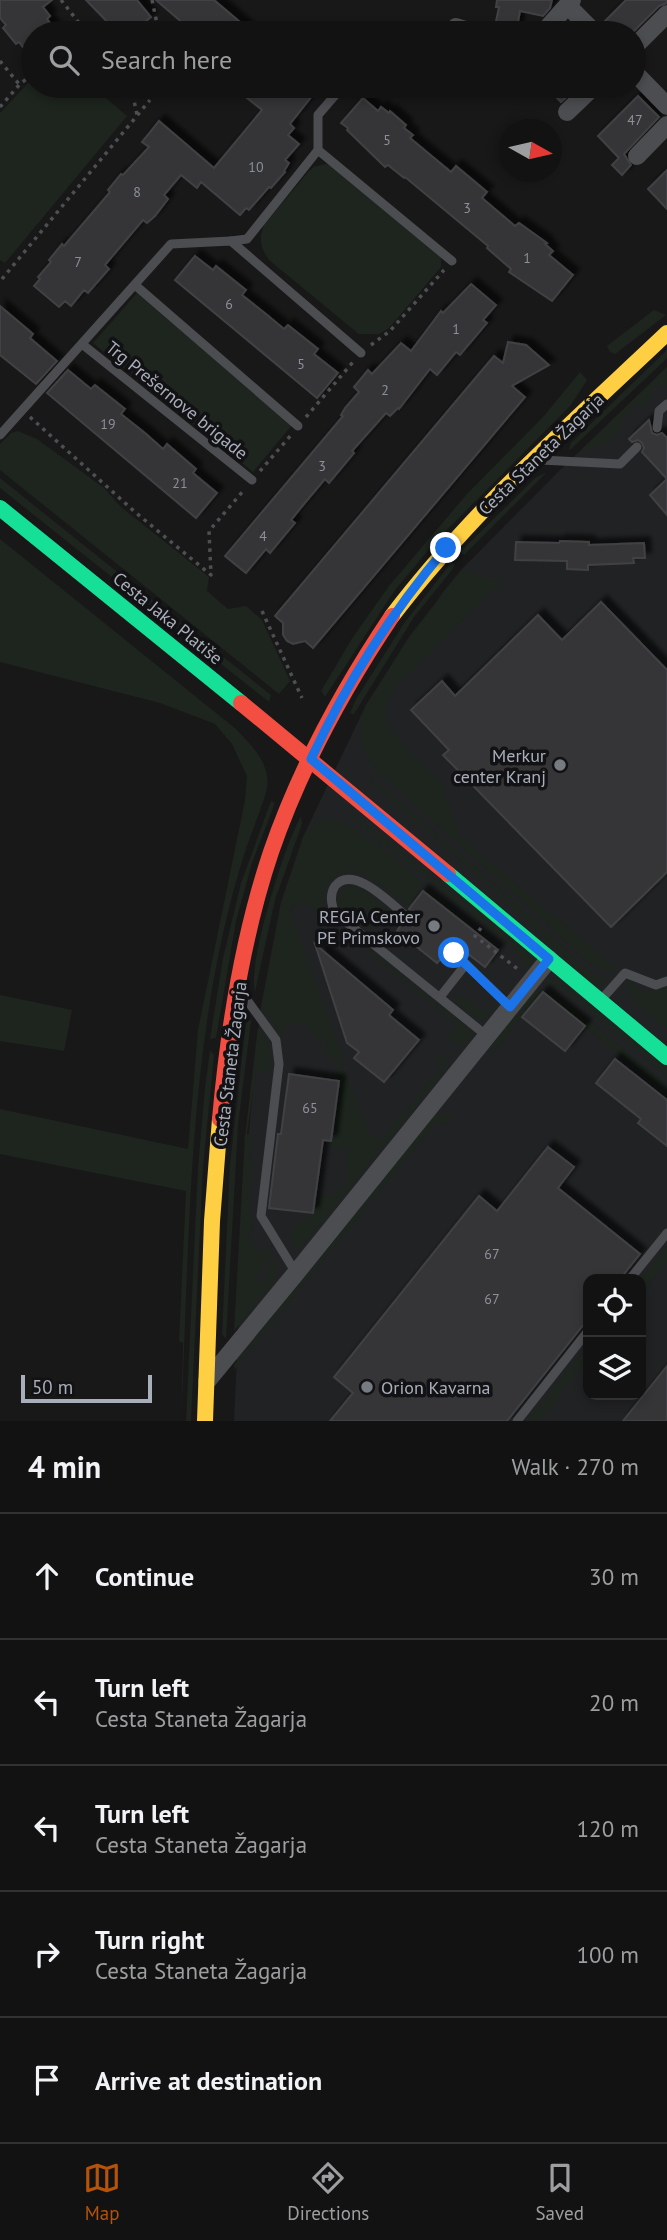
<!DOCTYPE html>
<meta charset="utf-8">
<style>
body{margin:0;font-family:"PT Sans",sans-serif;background:#1f2020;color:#f1f3f6}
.controls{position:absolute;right:21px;bottom:21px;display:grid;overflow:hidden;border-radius:14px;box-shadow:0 4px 10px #0003}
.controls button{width:63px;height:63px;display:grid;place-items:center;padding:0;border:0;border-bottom:2px solid #313232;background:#121212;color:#f1f3f6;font:35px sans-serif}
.compass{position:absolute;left:499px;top:119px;width:63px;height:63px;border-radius:50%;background:#121212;box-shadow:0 4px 10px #0003;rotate:98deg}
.scale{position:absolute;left:21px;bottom:18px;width:131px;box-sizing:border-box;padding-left:7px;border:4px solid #a8aeba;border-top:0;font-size:19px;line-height:24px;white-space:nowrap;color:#a8aeba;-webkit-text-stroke:5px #121214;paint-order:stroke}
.stop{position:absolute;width:21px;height:21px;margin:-16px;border:5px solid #1a73e8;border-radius:50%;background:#fff}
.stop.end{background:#1a73e8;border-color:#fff;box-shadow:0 2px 7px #0008}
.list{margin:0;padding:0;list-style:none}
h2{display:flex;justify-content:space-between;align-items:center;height:91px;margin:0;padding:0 28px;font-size:30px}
h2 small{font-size:23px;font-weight:400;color:#9c9e9f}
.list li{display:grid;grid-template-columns:46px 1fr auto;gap:21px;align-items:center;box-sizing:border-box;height:126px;padding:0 28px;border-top:2px solid #313232}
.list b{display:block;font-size:26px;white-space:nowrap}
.list p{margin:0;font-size:23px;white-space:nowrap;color:#9c9e9f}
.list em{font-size:23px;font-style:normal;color:#9c9e9f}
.icon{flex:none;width:38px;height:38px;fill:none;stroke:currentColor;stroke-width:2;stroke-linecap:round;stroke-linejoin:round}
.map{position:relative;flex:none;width:667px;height:1421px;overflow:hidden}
.search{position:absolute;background:#121212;box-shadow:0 4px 10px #0003;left:21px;right:21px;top:21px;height:77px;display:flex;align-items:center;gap:18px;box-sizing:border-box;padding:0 24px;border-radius:38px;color:#9c9e9f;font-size:26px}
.sheet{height:721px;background:#121212}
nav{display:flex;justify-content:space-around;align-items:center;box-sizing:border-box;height:98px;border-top:2px solid #313232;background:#121212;font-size:19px;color:#9c9e9f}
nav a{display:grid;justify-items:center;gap:4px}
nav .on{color:#b45309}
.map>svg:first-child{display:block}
</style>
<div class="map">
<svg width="667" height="1421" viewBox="0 0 667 1421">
<defs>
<filter id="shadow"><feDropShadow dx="6" dy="-6" stdDeviation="2" flood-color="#0009"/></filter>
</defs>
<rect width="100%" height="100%" fill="#181818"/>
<path fill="#212224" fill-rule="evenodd" d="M 667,367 L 667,1421 L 234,1421 L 246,1162 L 261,1006 L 281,902 L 303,837 L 366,705 L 443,592 L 462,569 L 559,471 ZM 588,1279 L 641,1279 L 641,1395 L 588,1395 Z"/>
<g fill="#1d251e">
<polygon points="33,78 33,86 97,86 95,89 127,116 5,263 0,260 0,113"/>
<path d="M 326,164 L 333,166 L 441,257 L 441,267 L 389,328 L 379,334 L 359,334 L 269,260 C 261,248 258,240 264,225 L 309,171 L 314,167 Z"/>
<polygon points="137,293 292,425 253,472 93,343"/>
<polygon points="654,310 666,315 615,354 610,352 607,346"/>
<polygon points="667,350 667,358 664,361 571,449 569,449 571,443"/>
<polygon points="667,367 667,384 664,388 659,382 649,392 653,398 644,407 639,402 620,420 624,425 602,445 580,452"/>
<polygon points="580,372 587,380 571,405 437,540 395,590 325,697 321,691 353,637 389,586 467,494 543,417"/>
<polygon points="18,431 37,439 104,488 121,507 209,577 207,591 228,609 246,606 262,620 290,681 279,694 0,470 0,444 11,433"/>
<polygon points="547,472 464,555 460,552 535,478"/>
<polygon points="0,478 271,695 269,702 0,488"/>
<path d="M 0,539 L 236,729 C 254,748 273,766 266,793 C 258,818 247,843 240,868 C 187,1046 190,1237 181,1421 L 183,1343 L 179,1341 L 186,1191 L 0,1154 L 0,1109 L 188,1149 L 198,1030 L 245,800 L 247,776 L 232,744 L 215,724 L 160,703 L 0,662 Z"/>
<polygon points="451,563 455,564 452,570 414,617 354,714 350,713 356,699 405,622"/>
<path d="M 462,569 L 483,577 L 504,579 L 393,689 C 388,698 383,709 386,720 C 392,740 433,772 447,789 L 444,793 L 460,837 L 607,960 L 616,969 L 614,973 L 592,966 L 511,890 L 377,772 L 367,758 L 361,739 L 361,720 L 366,705 L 409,637 Z"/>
<polygon points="371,777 492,882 592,974 609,979 603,985 598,985 593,983 489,885 370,781"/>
<polygon points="271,801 275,803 252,863 236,921 216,1038 210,1039 223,958 241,883"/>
<polygon points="351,812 525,951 532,961 530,970 512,947 350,817"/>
<path d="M 301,816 L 302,824 L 275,900 L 255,992 C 247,964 285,843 301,816 Z"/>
<path d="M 329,820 C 357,820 403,867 425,885 L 408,906 C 398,898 369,874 358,872 C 339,868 319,885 323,904 C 325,913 334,920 340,926 L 474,1033 L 465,1044 L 457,1044 L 448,1037 L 457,1025 L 308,904 L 291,905 L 290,911 L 345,1064 L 341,1065 L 370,1133 L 380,1140 L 444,1065 L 435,1057 L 437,1054 L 445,1057 L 449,1065 L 304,1244 L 296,1249 C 285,1230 297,1227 308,1215 C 314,1209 316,1201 317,1193 L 335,1197 L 337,1188 L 345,1188 L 349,1169 L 346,1168 L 348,1150 L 329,1146 L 336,1095 L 334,1094 L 338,1063 L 332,1057 L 325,1056 L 328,1042 L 314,1040 L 314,1031 L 306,1030 L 307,1025 L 287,1023 L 285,1035 L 282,1035 L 262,1007 L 262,1002 L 282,903 L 303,837 L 318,823 Z"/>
<path d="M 347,886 L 362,889 L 397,918 L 389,929 L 377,920 L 368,931 C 353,922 323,902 347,886 Z"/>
<polygon points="427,887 475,926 472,930 423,891"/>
<polygon points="555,978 667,1069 667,1076 563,989 542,982 546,979"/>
<polygon points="632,981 644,992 667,988 667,1028 635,1003 626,984"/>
<polygon points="541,989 561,997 667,1085 667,1093 543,992 495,1050 490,1046 535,990 538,992"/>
<polygon points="0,995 72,1010 64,1051 0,1041"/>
<polygon points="455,995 463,996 485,1013 490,1006 492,1011 483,1022 457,1003"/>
<polygon points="249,1020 251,1021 238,1125 226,1339 222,1334 230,1164 246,1023"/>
<path d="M 258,1027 C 269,1040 272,1055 270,1072 L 256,1071 L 247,1134 L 251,1135 L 248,1159 L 253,1160 L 247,1201 L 250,1202 L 251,1217 L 254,1228 L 247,1234 L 260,1252 L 268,1246 L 273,1255 L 255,1278 L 263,1283 L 272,1270 L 268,1267 L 274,1257 C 278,1266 278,1274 274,1282 L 234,1331 L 245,1136 Z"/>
<polygon points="210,1050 214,1055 203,1167 191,1421 186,1421 198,1167 205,1088"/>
<polygon points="442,1114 453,1116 445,1126 437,1121 234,1370 234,1365 434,1115"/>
<polygon points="667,1247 667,1261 641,1294 641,1280"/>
<polygon points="588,1345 588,1359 539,1421 528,1421"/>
</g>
<g fill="#353637" stroke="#404144" stroke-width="2" filter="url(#shadow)">
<polygon points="0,0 52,0 43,7 50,16 47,19 58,33 33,33 33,60 19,42 16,44 3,28 6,25 0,18"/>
<polygon points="86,0 137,0 151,17 131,33 118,33"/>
<polygon points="156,0 214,0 253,33 178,33 185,25"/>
<polygon points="497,0 552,0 550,8 543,16 520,11 516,33 494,31 499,7 496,7"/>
<polygon points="626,0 667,0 667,3 659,6 632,33 616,33 605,21"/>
<polygon points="232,86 320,86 290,124 294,128 288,135 299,144 285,160 289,163 284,171 285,172 271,188 269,187 249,210 246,208 240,215 201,182 197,188 181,175 164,195 168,199 155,216 147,223 143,220 105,265 109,269 88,293 84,290 71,306 65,301 59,307 34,286 40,279 38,277 51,262 49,260 62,244 64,246 93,212 110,192 108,190 121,174 123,175 149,147 142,142 159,121 214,168 262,110"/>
<polygon points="546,86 578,86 561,102"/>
<polygon points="638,96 659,117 624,154 631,165 622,175 612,165 619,158 598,136"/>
<polygon points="363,98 378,111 381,107 389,113 390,111 406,125 404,128 413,135 410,138 451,172 456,166 487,192 482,198 515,226 519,223 547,243 545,244 553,251 549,255 573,275 552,301 509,272 511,269 487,248 488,246 405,177 404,178 388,165 385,167 347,130 348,128 341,123"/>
<polygon points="667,170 667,209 648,189"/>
<polygon points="195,256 213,270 216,266 246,290 242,295 266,314 284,329 288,325 318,349 314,354 338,373 317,398 175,280"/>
<polygon points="471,284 496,305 483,320 487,323 460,355 456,352 437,375 430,369 399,409 398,408 390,416 386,413 352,451 354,453 329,483 325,479 304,504 291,520 295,523 270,553 266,549 246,573 225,556 343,416 341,415 345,408 359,392 354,387 368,370 372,374 401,343 411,351 441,311 443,313"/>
<polygon points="0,306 33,334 30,338 57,361 36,384 0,355"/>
<polygon points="508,342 526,345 549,365 512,386 525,397 313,648 305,641 293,644 287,641 283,635 283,623 275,616 494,356 503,363"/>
<polygon points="68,370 91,389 95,385 125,409 121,414 145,433 163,449 167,444 196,469 193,473 217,493 196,518 47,393"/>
<polygon points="649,420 652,433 657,435 662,433 667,438 667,515 650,495 667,479 642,452 644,448 642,443 638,440 632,442 629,439"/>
<polygon points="560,541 589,542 589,545 644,543 645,558 633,558 634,563 588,565 588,570 567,569 567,561 515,560 516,542 559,543"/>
<polygon points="601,602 667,670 667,872 611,927 443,755 449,750 411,710 442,681 455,696 538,615 562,640"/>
<polygon points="423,891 498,950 485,967 459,947 455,946 447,951 450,959 444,955 437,963 397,931 403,921 411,919 412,913 409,909"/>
<polygon points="315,944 393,1010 389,1015 419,1040 384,1082 354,1058 359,1052 347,1043"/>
<polygon points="543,992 585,1026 565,1051 522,1017"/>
<polygon points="615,1059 667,1100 667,1146 638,1123 641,1119 596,1083"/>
<polygon points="289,1074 339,1081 331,1141 323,1140 313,1213 269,1208 278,1134 281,1134"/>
<polygon points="548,1147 574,1167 558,1188 640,1254 620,1279 588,1279 588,1319 507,1421 330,1421 353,1393 334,1377 479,1196 497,1211"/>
<polygon points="667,1366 667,1421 623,1421"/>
</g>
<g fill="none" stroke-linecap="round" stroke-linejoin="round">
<g stroke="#4e4f52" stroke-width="3.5" stroke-dasharray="3.5 5" stroke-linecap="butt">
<polyline points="61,0 87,33"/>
<polyline points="152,0 159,33"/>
<polyline points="0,61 19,84"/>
<polyline points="131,86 137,115"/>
<polyline points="0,107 20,84 33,74"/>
<polyline points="2,279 150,100"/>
<polyline points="371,345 390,331 444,270"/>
<polyline points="30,417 135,512 211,575 209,531 244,490"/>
<polyline points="306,417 353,362"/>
<polyline points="260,471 292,434"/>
<polyline points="262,611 302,698"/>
<polyline points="481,928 475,936 519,970"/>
</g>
<g stroke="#4b4d51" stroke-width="9">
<polyline points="386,33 388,31"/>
<polyline points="318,150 452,261"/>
<polyline points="231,241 247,239 318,150 318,115 343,86"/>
<polyline points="135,285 298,426"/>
<polyline points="82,344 252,480"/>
<polyline points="657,428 659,411 667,404"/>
<polyline points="0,435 171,244 231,241 361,353"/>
<polyline points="541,460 620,464 637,447"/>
<path d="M 405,915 C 390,903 353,864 335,886 C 329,895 331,904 335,913 L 487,1036"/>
<polyline points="454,953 466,964"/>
<polyline points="242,993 276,1040 279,1064 261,1216 296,1273"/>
<polyline points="440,997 466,964 510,1007"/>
<polyline points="601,1000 625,973 656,985 667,981"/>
<polyline points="630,1279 667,1233"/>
<polyline points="517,1421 588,1331"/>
</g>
<g stroke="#4b4d51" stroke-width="18">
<polyline points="568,6 595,33"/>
<polyline points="456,27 475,33"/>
<polyline points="543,33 572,0"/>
<polyline points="634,47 667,14"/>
<polyline points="634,72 667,106"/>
<polyline points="567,112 594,86"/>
<polyline points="637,156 667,125"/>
<polyline points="207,1381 296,1273 549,959"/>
</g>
<g stroke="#16e098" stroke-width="16">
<polyline points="0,508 241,703"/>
<polyline points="448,874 667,1057"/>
</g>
<g stroke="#ffcf43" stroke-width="16">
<path d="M 392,616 C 472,511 572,423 667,333"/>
<polyline points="205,1421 212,1221 220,1119"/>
</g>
<g stroke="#f24e42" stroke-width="16">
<polyline points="241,703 448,874"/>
<path d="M 220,1119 C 228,1029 242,938 271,852 C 300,768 343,689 392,616"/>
</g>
</g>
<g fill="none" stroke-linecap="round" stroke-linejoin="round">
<path stroke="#1a73e8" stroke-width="9" d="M 446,548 C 391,613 347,682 311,759 L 549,959 L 510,1007 L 454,953"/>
</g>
<g fill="#767a81" stroke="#121214" stroke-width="2.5">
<circle cx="560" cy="765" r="7"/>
<circle cx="434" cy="926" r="7"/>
<circle cx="367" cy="1387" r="7"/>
</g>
<g text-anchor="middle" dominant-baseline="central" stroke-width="7" stroke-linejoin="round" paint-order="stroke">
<g font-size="14" fill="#8b9099">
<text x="635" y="120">47</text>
<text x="387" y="140">5</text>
<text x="256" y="167">10</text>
<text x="137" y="192">8</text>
<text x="467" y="208">3</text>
<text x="527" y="258">1</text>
<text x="78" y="262">7</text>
<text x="229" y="304">6</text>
<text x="456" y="329">1</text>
<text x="301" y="364">5</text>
<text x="385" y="390">2</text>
<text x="108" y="424">19</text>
<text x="322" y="466">3</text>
<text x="180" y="483">21</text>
<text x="263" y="536">4</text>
<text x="310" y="1108">65</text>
<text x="492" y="1254">67</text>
<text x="492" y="1299">67</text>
</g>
<g font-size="18" fill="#a8aeba" stroke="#121214">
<text transform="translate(177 400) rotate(39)">Trg Prešernove brigade</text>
<text transform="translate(541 454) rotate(-44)">Cesta Staneta Žagarja</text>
<text transform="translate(168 618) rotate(39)">Cesta Jaka Platiše</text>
<text transform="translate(230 1064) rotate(-83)">Cesta Staneta Žagarja</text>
</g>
<g font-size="18" fill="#a8aeba" stroke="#121214" text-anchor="end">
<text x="546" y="755">Merkur<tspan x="546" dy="21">center Kranj</tspan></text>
<text x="420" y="916">REGIA Center<tspan x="420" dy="21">PE Primskovo</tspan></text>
<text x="381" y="1387" text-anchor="start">Orion Kavarna</text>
</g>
</g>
</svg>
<div class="controls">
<button><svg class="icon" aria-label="locate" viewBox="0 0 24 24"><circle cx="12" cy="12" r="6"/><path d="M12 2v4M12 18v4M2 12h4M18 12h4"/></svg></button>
<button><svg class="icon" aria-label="layers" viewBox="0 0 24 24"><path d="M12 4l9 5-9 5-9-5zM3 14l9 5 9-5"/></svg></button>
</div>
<svg class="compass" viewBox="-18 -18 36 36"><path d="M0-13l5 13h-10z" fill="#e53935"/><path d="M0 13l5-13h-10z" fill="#9c9e9f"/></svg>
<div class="scale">50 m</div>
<div class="stop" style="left:454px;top:953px"></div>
<div class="stop end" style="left:446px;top:548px"></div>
<div class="search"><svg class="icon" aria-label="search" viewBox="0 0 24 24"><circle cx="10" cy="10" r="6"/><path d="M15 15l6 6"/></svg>Search here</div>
</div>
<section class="sheet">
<h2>4 min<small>Walk · 270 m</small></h2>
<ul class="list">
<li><svg class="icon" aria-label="ahead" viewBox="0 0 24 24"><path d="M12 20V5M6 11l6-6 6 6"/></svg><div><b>Continue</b></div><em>30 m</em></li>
<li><svg class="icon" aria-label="left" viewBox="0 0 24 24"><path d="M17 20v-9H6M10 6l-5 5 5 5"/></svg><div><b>Turn left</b><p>Cesta Staneta Žagarja</p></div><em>20 m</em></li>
<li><svg class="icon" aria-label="left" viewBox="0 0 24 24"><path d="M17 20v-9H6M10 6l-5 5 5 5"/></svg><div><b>Turn left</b><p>Cesta Staneta Žagarja</p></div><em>120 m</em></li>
<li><svg class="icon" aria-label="right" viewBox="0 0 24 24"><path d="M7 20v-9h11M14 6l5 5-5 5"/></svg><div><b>Turn right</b><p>Cesta Staneta Žagarja</p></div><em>100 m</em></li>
<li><svg class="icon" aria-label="arrive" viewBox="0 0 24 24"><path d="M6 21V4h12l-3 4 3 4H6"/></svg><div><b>Arrive at destination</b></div></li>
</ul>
</section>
<nav>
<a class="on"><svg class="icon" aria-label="map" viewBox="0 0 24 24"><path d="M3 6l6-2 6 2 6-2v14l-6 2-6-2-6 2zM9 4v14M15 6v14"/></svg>Map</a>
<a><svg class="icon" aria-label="directions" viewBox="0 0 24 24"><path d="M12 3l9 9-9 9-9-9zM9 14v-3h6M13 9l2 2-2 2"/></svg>Directions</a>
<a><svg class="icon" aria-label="saved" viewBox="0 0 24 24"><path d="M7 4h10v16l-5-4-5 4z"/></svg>Saved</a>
</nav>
